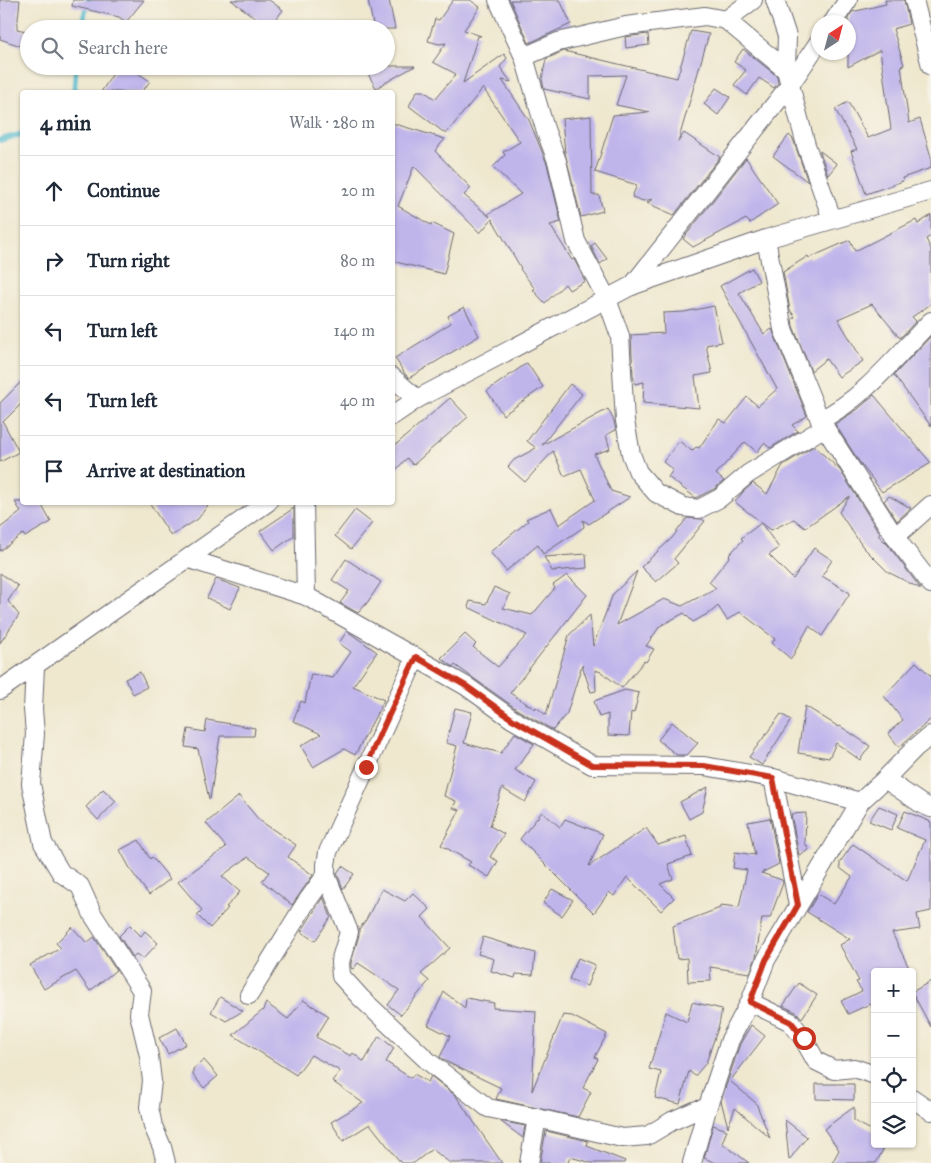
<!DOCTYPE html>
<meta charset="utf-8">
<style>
body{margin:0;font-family:"IM FELL Great Primer",serif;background:#f2f2f3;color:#1f2937}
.controls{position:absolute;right:15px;bottom:15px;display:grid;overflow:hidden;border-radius:5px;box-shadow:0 1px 4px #0004}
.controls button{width:45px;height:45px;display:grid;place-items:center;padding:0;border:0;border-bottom:1px solid #e0e1e3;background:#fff;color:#1f2937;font:25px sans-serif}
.compass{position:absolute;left:811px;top:15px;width:45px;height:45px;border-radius:50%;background:#fff;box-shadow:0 1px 4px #0004;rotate:36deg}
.stop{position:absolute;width:15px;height:15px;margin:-11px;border:4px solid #c8321e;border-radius:50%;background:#fff}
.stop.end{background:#c8321e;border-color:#fff;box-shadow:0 1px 5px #0008}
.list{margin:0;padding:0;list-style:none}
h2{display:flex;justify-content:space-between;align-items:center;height:65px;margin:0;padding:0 20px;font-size:21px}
h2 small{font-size:16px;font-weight:400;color:#747a83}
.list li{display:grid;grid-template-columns:32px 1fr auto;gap:15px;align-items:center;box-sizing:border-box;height:70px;padding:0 20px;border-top:1px solid #e0e1e3}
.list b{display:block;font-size:19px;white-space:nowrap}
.list em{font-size:16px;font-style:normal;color:#747a83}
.icon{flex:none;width:28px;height:28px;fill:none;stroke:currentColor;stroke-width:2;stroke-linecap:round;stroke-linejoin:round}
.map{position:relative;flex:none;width:931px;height:1163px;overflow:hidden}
.search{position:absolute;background:#fff;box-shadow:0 1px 4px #0004;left:20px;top:20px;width:375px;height:55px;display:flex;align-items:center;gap:12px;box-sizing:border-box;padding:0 18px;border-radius:28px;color:#747a83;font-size:19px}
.panel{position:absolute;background:#fff;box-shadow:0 1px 4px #0004;left:20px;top:90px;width:375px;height:415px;border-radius:5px}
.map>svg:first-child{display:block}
</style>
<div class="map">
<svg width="931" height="1163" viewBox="0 0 931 1163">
<rect width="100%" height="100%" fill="#f7f3e8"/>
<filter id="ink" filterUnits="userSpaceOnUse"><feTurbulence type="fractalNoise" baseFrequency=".02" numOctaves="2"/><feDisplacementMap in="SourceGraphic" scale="10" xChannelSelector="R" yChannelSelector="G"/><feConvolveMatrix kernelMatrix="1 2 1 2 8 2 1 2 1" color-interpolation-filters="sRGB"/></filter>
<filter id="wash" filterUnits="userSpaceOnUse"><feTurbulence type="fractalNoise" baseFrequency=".0096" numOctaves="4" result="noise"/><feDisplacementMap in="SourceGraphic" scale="20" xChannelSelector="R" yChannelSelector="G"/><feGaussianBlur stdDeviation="1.12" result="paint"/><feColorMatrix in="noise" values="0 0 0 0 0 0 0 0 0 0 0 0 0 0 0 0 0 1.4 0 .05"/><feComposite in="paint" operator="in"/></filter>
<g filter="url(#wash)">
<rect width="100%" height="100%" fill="#efe8cf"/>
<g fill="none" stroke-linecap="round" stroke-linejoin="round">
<g stroke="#52bbcf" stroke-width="5.5">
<polyline points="81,29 88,0"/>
<polyline points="74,92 76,66"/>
<polyline points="0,140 22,134"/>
</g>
</g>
<g id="blocks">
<g fill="#c0b5eb">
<polygon points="0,0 20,0 17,29 26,31 21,46 0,39"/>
<polygon points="73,0 144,0 126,22 119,17 72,6"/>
<polygon points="231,0 269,0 283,10 269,28"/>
<polygon points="368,0 389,0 395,29 374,29"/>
<polygon points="453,0 470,0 480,7 464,30 481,36 478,36 463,83 504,54 507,58 500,67 511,82 502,80 529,120 547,164 561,222 550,225 572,260 574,259 585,281 569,290 565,284 545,303 533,290 535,289 520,269 521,268 492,219 480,233 414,166 398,206 431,225 432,223 454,234 444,274 392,261 392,123 445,139 435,151 471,188 464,195 490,217 488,214 521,194 493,167 505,155 503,152 520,142 483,88 446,134 409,106 417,91 424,91 435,99 456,74 433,62 446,43 439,44 428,41 435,19 439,20"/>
<polygon points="510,0 560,0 571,24 529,43"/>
<polygon points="885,0 904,0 909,24 893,29 904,65 901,66 909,123 920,119 931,157 931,168 902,178 903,181 866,194 851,151 857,149 835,109 848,102 868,138 891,129 880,50 848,67 848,18 852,12 886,4"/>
<polygon points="691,31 709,34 678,142 684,133 720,157 674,215 647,203 653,199 643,201 632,197 637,185 595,172 613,115 650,112 616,105 626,75 590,76 590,99 544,89 542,79 546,59 564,51 677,78"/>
<polygon points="648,34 649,45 626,48 625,37"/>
<polygon points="743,49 777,76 778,83 774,88 759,78 747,95 734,85 746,70 734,62"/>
<polygon points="118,66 127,66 150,81 142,92 101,92"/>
<polygon points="382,66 415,66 376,88 368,74"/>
<polygon points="716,88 730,97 718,115 704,104"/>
<polygon points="591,116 592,195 599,195 603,211 581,217 565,153 562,119"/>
<polygon points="789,135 793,139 808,182 773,156"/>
<polygon points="820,151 837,164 828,175 820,152"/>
<polygon points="746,158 778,204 750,223 746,219 693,247 683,239"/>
<polygon points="931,215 931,236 926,239 931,249 931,304 912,317 916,321 900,338 872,304 838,319 863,361 839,377 826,359 811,371 793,326 792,319 795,317 790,310 783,272 808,256 809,258 850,240 855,251 916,220 918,224"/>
<polygon points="595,243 607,259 600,264 591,246"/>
<polygon points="752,268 759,281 739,293 764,334 772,329 807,416 792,425 798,431 770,448 764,443 757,452 745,442 716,474 724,481 714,489 696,498 668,477 673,470 663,462 679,441 692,451 696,447 699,448 719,419 726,423 747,397 758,406 777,389 720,286"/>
<polygon points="714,306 722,342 706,345 712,373 695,376 699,408 643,403 644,382 635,384 633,375 631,335 664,333 663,313 684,312"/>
<polygon points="464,307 479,336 409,378 405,374 395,358 451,323 448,316"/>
<polygon points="931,336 931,426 894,375"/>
<polygon points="527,363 543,387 503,415 487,391"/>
<polygon points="22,381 22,403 3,422 19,452 0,462 0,403"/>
<polygon points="570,384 582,394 542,445 608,409 614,421 616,430 606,435 610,449 594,454 611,491 630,497 589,524 583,520 584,527 543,554 538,545 506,571 490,552 528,521 526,519 551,508 559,525 595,500 581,469 564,476 553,451 525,482 508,467 514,460 536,448 527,441"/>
<polygon points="874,395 931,463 882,492 858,460 835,424 858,409"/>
<polygon points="450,398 468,417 413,465 407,458 392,474 392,448"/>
<polygon points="814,446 840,470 880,534 878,535 888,545 921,589 888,572 863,547 839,512 850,496 805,528 794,519 771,530 735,502 742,493 753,483 767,494 783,465"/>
<polygon points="889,496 911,508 897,521 884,501"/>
<polygon points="15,502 40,502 51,522 25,537 23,534 0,551 0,528 21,512"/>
<polygon points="149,502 210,502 198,519 171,536"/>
<polygon points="294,508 294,536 274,550 260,531"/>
<polygon points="355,510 372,523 351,549 335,536"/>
<polygon points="687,518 702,519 705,521 674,559 678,563 656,582 641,567 672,538"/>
<polygon points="761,523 779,548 769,555 793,579 814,548 832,560 822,576 850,593 822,636 809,626 791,659 772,643 775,639 740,612 727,620 718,606 711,612 693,622 684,613 660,626 646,646 654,649 646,662 644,661 622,688 601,672 595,670 596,691 591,692 582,665 567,713 553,730 518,710 455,665 453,667 441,658 465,634 476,644 473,647 498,667 527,635 468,607 470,601 486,604 494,587 510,594 503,608 532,615 555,588 553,585 567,575 587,595 510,693 535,709 536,707 546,715 569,635 590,615 593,646 613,594 637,571 617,625 664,599 682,606 716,588 709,582 730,556 729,555 743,540 741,538"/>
<polygon points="586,554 587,568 552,571 544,557"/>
<polygon points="346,559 381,582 367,603 358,613 340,603 349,591 332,580"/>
<polygon points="0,573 18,586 8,601 19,615 0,643"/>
<polygon points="216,579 240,588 230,609 207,598"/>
<polygon points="347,631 377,652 353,686 384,700 355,755 344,749 313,767 301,746 321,734 293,721 301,701 305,703 311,674 333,678 351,652 339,643"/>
<polygon points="916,662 931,676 931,719 899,747 888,733 903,720 884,696"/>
<polygon points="140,672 147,687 133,694 125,679"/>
<polygon points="625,690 639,693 634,713 631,712 629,736 608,735 608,714 599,717 594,701"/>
<polygon points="805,706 839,727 840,726 870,746 860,760 836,743 829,758 798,753"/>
<polygon points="455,708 472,712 464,743 501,753 515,733 534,744 515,770 536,782 525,802 502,788 490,826 504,834 490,857 498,861 489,877 468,865 471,862 441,845 460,810 453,808 456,801 444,796 457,746 446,743"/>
<polygon points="781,714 791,720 762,765 749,757"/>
<polygon points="207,720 255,728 254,736 220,736 210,799 209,799 198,749 185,747 188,729 205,732"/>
<polygon points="672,722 698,743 687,755 677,755 658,740"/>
<polygon points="708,787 702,812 689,819 680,802"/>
<polygon points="103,789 116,801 98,820 86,807"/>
<polygon points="239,796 259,820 296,845 288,857 313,875 292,905 262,881 269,872 248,857 222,876 240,892 226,907 228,908 210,928 197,915 202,910 178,882 226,847 206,823"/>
<polygon points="879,806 898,814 891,830 869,821"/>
<polygon points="905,811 931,822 931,911 917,914 920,929 892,933 911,972 875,972 875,1011 870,1004 848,1014 841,1001 862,991 856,982 859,981 840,945 850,939 807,912 818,894 834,904 852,877 840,868 840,862 853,844 907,881 925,840 897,828"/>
<polygon points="542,812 560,827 565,819 603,834 589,866 646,828 658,845 686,836 692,856 668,864 673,879 660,884 674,898 661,911 627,877 614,896 609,892 594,913 520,839"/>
<polygon points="806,813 805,843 809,850 799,855 791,814"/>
<polygon points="770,818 779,864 761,873 782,880 783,883 770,918 762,918 756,957 750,973 710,967 711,981 688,982 687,958 677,959 673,926 720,908 720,905 739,907 747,870 733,868 735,852 755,855 748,822"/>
<polygon points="139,840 150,859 152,857 170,879 149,895 132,872 120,850"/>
<polygon points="342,866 354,874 343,889 337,873"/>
<polygon points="382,889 405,901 413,893 430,909 422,917 450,948 421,974 429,981 401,1015 388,1005 399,990 358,963 353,969 351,968 351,963 359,935 359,929 366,920"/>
<polygon points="552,889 573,900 562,916 543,903"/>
<polygon points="323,897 331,917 315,941 301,932"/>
<polygon points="130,925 141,936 145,931 158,943 143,959 136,954 133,957 119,936"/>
<polygon points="72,927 87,943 94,937 116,970 90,991 76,971 44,989 30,965 61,948 56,943"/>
<polygon points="483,937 535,953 533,975 516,974 515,978 491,971 494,959 478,954"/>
<polygon points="578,958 595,965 587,986 569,979"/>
<polygon points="931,981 931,1027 912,992"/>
<polygon points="799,983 817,995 802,1018 796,1012 783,1006"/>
<polygon points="444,992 465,1008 466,998 494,1003 493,1008 536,1011 532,1091 563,1015 572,1016 607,1034 595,1057 598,1059 583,1088 591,1092 578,1117 496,1099 501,1088 447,1062 440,1057 450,1036 428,1025"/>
<polygon points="220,997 243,1011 226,1021 211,1012"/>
<polygon points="303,1000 329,1016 316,1037 351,1056 353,1053 364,1062 379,1036 394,1048 386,1062 411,1078 414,1074 428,1082 431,1076 456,1096 502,1163 450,1163 432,1149 414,1163 401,1163 370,1124 343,1141 331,1122 363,1103 332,1081 340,1071 311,1055 296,1075 233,1035 263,1010 266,1003 288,1019"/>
<polygon points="692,1002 722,1009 719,1025 706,1063 695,1076 689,1071 680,1104 655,1098 661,1072 649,1069 666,1012 687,1022"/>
<polygon points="751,1025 765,1036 730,1081 756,1103 770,1138 735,1108 728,1127 721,1101 740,1044"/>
<polygon points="177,1028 186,1044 168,1054 159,1038"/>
<polygon points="204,1060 218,1076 204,1088 193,1075 193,1069"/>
<polygon points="816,1084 854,1084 854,1100 816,1099"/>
<polygon points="854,1107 854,1121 875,1132 875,1144 886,1144 876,1163 832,1163 839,1150 824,1129"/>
<polygon points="785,1120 807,1137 789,1160"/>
<polygon points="500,1121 525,1126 523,1138"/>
<polygon points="713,1125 727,1130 722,1143 749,1163 716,1163 704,1158"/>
<polygon points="546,1131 588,1141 587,1146 625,1161 624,1163 592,1163 570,1157 568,1163 540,1163"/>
</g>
</g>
</g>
<g filter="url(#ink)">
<use href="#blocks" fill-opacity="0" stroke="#6a676f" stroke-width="1"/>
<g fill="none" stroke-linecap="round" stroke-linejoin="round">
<g stroke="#6a676f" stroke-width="20">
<g id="minor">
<polyline points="498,0 524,57 545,129 557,161 576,241 607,299 620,336 625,421 631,454 638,472 656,493 683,507 699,509 720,498 748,474 825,427"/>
<polyline points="775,0 787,36 786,70 806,145 832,219"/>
<polyline points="914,0 931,66"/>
<polyline points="726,20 753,0"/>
<polyline points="833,22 848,0"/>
<polyline points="524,57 558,42 626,26 705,16 726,20 786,70"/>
<polyline points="766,239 783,329 820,420 895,537 931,584"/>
<polyline points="632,286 790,85 818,43"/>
<polyline points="392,377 417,399"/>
<polyline points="392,416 417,399 631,286 766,239 931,191"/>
<path d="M 820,420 C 865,398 896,356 931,321"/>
<polyline points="304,502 306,596"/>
<polyline points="895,537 931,505"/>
<polyline points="189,559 306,596 466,686 512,719 592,765 704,766 773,778 860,802"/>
<polyline points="416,657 328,852 326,865 326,875 349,932 340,962 341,976 361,998 428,1061 488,1108 537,1118 622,1138 647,1136 672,1121 697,1110 707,1109"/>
<polyline points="35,667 33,709 35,734 31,784 43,843 61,873 80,886 93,915 142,991 139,1014 149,1056 152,1081 149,1107 153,1126 162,1147 166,1163"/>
<polyline points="0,690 268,502"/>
<polyline points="773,778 798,905"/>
<polyline points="885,779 920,803 931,808"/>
<polyline points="249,995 305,904 326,875"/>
<polyline points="750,1002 791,1022 803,1038 816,1061 834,1070 854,1068 875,1075"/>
<polyline points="912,1098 931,1111"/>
<polyline points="529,1163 537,1118"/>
<polyline points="692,1163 707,1109 730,1040 750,1002 766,960 860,802 885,779 915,748 931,735"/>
</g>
</g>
<use href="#minor" stroke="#fff" stroke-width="18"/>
</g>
</g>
<g fill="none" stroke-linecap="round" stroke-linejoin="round" filter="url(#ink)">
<polyline stroke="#c8321e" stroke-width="6" points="366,767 380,734 416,657 466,686 512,719 592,765 704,766 773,778 798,905 766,960 750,1002 791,1022 804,1038"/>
</g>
</svg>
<div class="controls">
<button>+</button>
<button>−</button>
<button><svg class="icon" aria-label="locate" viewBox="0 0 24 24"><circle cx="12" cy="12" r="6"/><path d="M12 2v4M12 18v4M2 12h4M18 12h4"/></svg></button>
<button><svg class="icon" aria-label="layers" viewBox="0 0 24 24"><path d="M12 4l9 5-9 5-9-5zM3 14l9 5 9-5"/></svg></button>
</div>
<svg class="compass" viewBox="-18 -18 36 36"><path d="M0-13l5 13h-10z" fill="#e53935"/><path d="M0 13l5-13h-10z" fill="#747a83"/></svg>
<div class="stop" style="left:804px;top:1038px"></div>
<div class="stop end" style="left:366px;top:767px"></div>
<div class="search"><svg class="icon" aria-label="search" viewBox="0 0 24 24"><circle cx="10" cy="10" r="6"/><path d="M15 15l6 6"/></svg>Search here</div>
<section class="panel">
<h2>4 min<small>Walk · 280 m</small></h2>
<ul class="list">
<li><svg class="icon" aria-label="ahead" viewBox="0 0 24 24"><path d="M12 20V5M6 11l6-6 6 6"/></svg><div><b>Continue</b></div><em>20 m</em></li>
<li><svg class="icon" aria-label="right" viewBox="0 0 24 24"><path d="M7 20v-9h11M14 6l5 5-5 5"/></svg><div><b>Turn right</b></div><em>80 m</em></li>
<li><svg class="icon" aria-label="left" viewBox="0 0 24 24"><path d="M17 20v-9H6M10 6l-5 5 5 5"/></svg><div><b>Turn left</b></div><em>140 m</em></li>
<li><svg class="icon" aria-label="left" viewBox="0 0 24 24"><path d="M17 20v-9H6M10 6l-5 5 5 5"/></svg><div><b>Turn left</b></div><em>40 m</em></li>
<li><svg class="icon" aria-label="arrive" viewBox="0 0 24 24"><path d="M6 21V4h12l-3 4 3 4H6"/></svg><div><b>Arrive at destination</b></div></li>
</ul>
</section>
</div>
